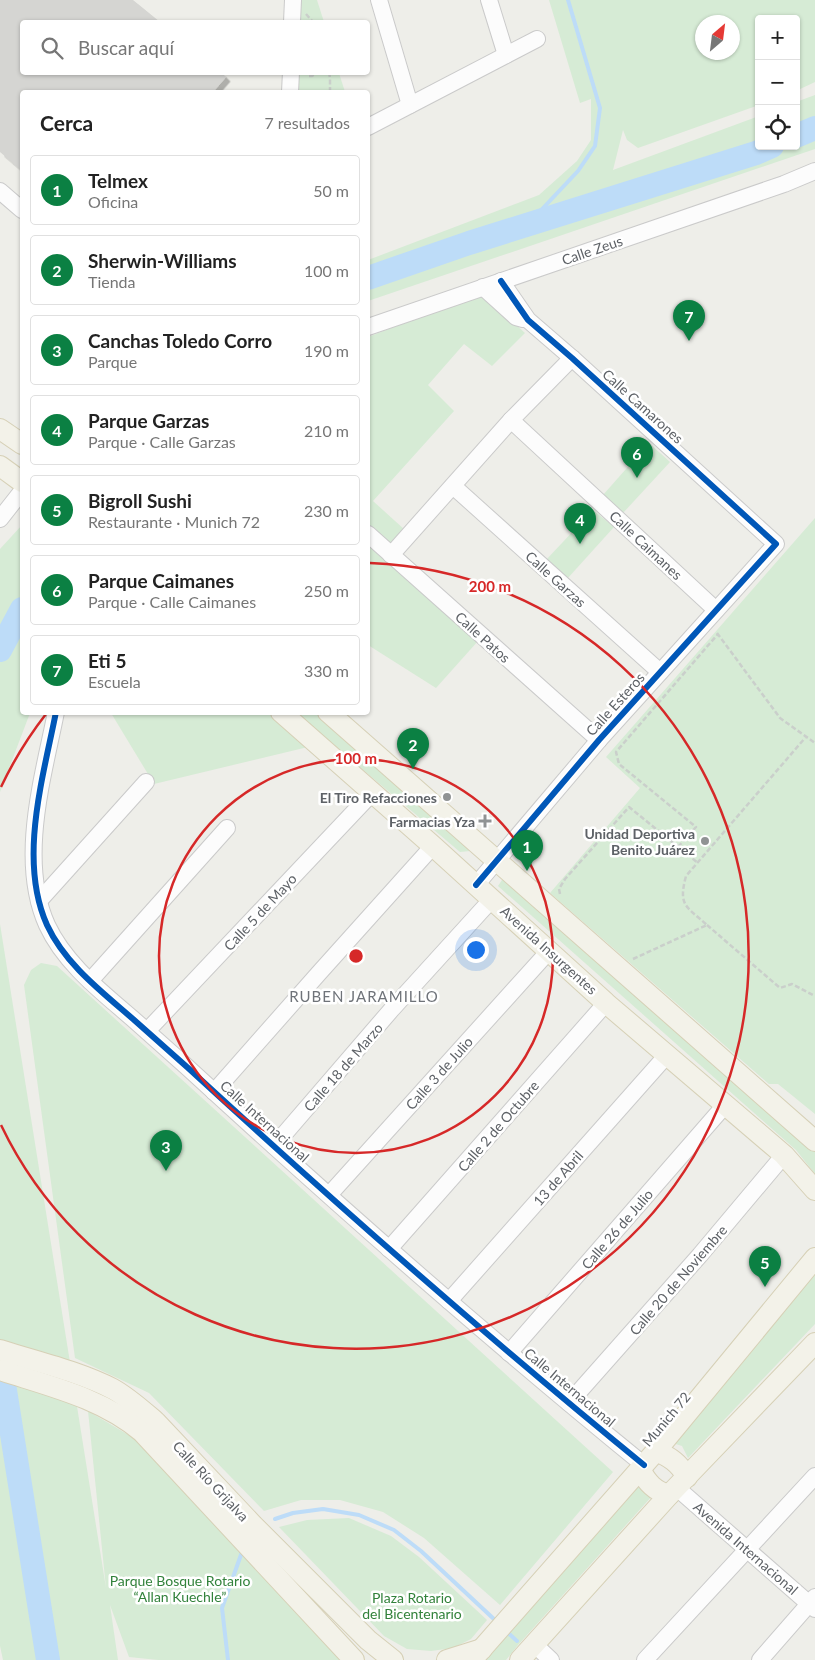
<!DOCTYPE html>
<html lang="es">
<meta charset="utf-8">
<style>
body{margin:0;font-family:Lato,sans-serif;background:#f2f2f2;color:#222}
.controls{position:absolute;right:15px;top:15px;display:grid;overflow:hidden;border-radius:5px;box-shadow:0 1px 4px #0004}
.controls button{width:45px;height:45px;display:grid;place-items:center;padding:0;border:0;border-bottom:1px solid #e0e0e0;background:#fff;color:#222;font:25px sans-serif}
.compass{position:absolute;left:695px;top:15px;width:45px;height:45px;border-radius:50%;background:#fff;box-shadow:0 1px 4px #0004;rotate:28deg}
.you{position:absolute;left:475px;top:949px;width:18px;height:18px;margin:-12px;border:4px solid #fff;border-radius:50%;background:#1a73e8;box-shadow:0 0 0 8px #1a73e833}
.badge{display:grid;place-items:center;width:32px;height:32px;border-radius:50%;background:#0b8043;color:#fff;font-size:16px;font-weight:700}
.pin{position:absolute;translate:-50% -41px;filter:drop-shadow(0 1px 2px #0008)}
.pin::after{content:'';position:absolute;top:26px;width:18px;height:15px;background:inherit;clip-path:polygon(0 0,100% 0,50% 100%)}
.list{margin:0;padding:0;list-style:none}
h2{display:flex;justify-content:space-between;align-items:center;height:65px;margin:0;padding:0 20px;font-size:21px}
h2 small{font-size:16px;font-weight:400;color:#767676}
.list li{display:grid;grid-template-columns:32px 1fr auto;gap:15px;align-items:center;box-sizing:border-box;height:70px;margin:0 10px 10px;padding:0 10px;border:1px solid #e0e0e0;border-radius:5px}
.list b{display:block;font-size:19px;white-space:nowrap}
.list p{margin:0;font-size:16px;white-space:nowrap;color:#767676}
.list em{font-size:16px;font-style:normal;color:#767676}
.icon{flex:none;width:28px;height:28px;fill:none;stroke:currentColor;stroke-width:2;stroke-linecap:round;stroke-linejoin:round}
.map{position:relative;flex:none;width:815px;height:1660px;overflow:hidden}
.search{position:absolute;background:#fff;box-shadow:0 1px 4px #0004;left:20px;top:20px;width:350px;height:55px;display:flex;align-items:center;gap:12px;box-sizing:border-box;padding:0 18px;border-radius:5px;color:#767676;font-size:19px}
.panel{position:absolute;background:#fff;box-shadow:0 1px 4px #0004;left:20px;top:90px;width:350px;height:625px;border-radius:5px}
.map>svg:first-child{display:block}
</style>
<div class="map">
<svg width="815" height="1660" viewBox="0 0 815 1660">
<defs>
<filter id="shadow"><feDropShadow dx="4.5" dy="4.5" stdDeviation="0" flood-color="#0004"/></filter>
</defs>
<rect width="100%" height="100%" fill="#eeeee9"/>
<g fill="#d6ebd5" fill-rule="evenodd">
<polygon points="299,0 317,0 324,22 297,22"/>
<path d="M 549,0 L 815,0 L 815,82 L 796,91 L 796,19 L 759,19 L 759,105 L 638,148 L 627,140 L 623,130 L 613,170 L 759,116 L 759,146 L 796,146 L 796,102 L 815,95 L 815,149 L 368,301 L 368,260 L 539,195 L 577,161 L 591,140 L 591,99 L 580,103 ZM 702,22 L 732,22 L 732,52 L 702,52 Z"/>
<polygon points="294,72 339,73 345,92 294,92"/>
<polygon points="483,295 525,333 492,366 464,344 428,385 454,411 373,501 405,530 391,548 368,527 368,337 448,306"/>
<polygon points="649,443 670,462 623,513 603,495"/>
<polygon points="593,510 614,527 567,579 546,560"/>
<polygon points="815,518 815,1114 778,1084 769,1084 550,893 640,788 606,757"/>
<polygon points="22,525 22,712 30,713 0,792 0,549"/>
<polygon points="368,544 478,641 436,688 368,645"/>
<polygon points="111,713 268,713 308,747 154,784"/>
<polygon points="296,713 320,713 470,851 460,852"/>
<polygon points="509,875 815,1150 815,1174 796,1150 498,886 502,880"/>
<polygon points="0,924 106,1588 88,1411 132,1437 253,1560 346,1660 158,1660 129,1657 110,1605 118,1660 3,1660 0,1646"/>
<polygon points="41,963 57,966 613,1472 500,1605 424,1538 383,1512 340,1500 301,1500 264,1511 149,1393 75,1358 24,985 31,970"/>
<polygon points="815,1265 815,1324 688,1458 682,1446 669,1442"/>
<polygon points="637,1485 653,1495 518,1645 506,1660 481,1660"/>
<polygon points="349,1518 391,1536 419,1557 487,1620 471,1639 453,1648 431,1651 407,1649 384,1636 279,1527 307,1520"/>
</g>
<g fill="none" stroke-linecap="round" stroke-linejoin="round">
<g stroke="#bddcf8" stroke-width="4">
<polyline points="528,224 578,171 595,146 600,108 568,0"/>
<polyline points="275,1519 293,1513 323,1509 359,1515 394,1530 421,1551 496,1621"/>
<polyline points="507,1632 517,1641"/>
<polyline points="228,1660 222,1608 242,1552"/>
</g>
<g stroke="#bddcf8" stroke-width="24">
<polyline points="796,136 815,128"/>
<polyline points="368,278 469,243 756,153 772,146"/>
<polyline points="0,650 22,609"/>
<polyline points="0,1359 48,1660"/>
</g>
</g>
<polygon fill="#d5d5d2" filter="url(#shadow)" points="0,0 133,0 160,22 22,22 22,72 221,72 226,77 213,92 22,92 22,171 0,152"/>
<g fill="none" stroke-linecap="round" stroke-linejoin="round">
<g stroke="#cacaca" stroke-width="18">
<g id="minor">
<polyline points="379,0 410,105"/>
<polyline points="489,0 506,55"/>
<polyline points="292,22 293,0"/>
<polyline points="290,92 291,72"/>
<polyline points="368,127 537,39"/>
<polyline points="0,191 22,210"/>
<polyline points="483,287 516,317 523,319"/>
<polyline points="368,327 784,184 815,171"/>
<polyline points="511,420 716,610"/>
<polyline points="453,486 660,672"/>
<polyline points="0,519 22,491"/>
<polyline points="368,534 599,740"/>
<polyline points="391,555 511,420 572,358"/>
<path d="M 56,712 C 43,778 18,860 47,925 C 65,964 102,992 133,1019 C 151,1035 169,1051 187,1067 C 336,1204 487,1337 644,1465"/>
<polyline points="476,885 599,740 776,544 572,358 528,320 501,281"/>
<polyline points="39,901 146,782"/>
<polyline points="90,981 227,828"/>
<polyline points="147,1031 372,793"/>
<polyline points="214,1092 319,973 433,846"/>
<polyline points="274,1146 392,1009 492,899"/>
<polyline points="329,1195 549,951"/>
<polyline points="389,1249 606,1003"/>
<polyline points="449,1301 667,1055"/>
<polyline points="509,1353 726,1104"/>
<polyline points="569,1403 700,1255 784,1155"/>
<polyline points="677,1488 815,1609"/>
<polyline points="534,1644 551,1660"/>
<polyline points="645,1660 815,1476"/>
<polyline points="760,1660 815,1597"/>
</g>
</g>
<g stroke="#d6d0b6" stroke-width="22">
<g id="major">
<polyline points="0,429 22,444"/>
<polyline points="0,466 22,482"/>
<polyline points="281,712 433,846 606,1003 784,1155 815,1190"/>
<polyline points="328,712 815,1141"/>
<path d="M 0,1350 C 37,1362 78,1371 113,1389 C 129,1398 142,1410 156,1422 L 253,1525 L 368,1640 L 393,1660"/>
<path d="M 0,1370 C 49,1386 102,1398 142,1432 L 354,1660"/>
<path d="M 656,1451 C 670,1457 679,1463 687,1477"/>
<path d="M 640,1469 C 647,1483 655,1491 669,1495"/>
<polyline points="447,1660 482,1649"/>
<polyline points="472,1660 656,1451 815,1258"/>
<polyline points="520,1660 669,1495 815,1343"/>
</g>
</g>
<g stroke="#cacfcb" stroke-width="2.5" stroke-dasharray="5 2.5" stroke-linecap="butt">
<polyline points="306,14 313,22"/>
<polyline points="329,72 330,78 330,92"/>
<polyline points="309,76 312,76 318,72"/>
<polyline points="717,633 780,718 815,743"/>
<polyline points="678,847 696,827 619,764 616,752 718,634"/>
<polyline points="560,894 559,889 565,879 629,807 698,863"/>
<polyline points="707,925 780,988 792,984 815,996"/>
<path d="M 633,959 L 707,925 C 686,906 678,906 686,876 L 805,738"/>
</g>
<use href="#minor" stroke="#fcfcfc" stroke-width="16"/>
<use href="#major" stroke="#f3f2e9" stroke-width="20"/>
<g stroke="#fff" stroke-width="9">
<g id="cycleway">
<path d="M 56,712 C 43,778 18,860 47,925 C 65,964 102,992 133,1019 C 151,1035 169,1051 187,1067 C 336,1204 487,1337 644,1465"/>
<polyline points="476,885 599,740 776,544 572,358 528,320 501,281"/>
</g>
</g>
<use href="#cycleway" stroke="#0057b8" stroke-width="6"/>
</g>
<g fill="none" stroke="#d62828" stroke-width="2.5">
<circle cx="356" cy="956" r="197"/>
<path d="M1 787A393 393 0 0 1 46 714M370 563A393 393 0 1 1 1 1125"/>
</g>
<g fill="#909394" stroke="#fff" stroke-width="2">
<circle cx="447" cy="797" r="5"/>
<path d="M482.5 813.5h5v5h5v5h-5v5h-5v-5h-5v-5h5z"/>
<circle cx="705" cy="841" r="5"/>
</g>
<g text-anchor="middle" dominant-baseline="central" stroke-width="5" stroke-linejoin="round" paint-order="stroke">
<g font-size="14" fill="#5e6267" stroke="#fff">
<text transform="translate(592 250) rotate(-19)">Calle Zeus</text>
<text transform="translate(643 406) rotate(42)">Calle Camarones</text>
<text transform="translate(646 545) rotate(43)">Calle Caimanes</text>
<text transform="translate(556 579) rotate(42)">Calle Garzas</text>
<text transform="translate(483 637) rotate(42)">Calle Patos</text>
<text transform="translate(615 704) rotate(-48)">Calle Esteros</text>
<text transform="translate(260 912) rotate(-47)">Calle 5 de Mayo</text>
<text transform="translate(549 950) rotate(42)">Avenida Insurgentes</text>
<text transform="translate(343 1067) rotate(-49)">Calle 18 de Marzo</text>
<text transform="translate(439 1073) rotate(-48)">Calle 3 de Julio</text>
<text transform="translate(265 1121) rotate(42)">Calle Internacional</text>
<text transform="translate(498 1126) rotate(-49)">Calle 2 de Octubre</text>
<text transform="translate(558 1178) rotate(-49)">13 de Abril</text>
<text transform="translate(617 1229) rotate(-49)">Calle 26 de Julio</text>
<text transform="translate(678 1280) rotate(-49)">Calle 20 de Noviembre</text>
<text transform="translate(570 1387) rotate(40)">Calle Internacional</text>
<text transform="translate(666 1419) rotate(-50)">Munich 72</text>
<text transform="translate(211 1481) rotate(47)">Calle Río Grijalva</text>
<text transform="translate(746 1548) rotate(41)">Avenida Internacional</text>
</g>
<g font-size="14" font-weight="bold" fill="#5e6267" stroke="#fff" text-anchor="end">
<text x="437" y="797">El Tiro Refacciones</text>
<text x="475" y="821">Farmacias Yza</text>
<text x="695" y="833">Unidad Deportiva<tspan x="695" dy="16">Benito Juárez</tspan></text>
</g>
<g font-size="14" fill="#32823b" stroke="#fff">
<text x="180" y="1580">Parque Bosque Rotario<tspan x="180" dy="16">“Allan Kuechle”</tspan></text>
<text x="412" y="1597">Plaza Rotario<tspan x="412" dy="16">del Bicentenario</tspan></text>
</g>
<g font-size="15" letter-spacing="1" fill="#6f7379" stroke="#fff">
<text x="364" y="996">RUBEN JARAMILLO</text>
</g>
</g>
<circle cx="356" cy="956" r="8" fill="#d62828" stroke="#fff" stroke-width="2.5"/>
<g font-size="15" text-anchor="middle" font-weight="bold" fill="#d62828" stroke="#fff" stroke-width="5" stroke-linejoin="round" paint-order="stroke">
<text x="490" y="592">200 m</text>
<text x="356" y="764">100 m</text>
</g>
</svg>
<div class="controls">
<button>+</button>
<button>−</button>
<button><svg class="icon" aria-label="locate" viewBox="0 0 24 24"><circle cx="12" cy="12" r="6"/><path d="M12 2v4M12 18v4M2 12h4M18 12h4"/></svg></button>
</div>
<svg class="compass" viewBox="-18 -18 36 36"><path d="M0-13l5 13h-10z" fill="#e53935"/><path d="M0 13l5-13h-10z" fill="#767676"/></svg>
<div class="you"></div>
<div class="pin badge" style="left:527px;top:871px">1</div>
<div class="pin badge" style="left:413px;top:769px">2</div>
<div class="pin badge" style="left:166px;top:1171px">3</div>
<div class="pin badge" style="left:580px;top:544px">4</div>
<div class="pin badge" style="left:765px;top:1287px">5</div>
<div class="pin badge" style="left:637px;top:478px">6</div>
<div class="pin badge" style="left:689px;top:341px">7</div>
<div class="search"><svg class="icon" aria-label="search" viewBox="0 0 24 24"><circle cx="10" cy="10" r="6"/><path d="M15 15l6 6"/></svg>Buscar aquí</div>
<section class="panel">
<h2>Cerca<small>7 resultados</small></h2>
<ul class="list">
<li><span class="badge">1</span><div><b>Telmex</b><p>Oficina</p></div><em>50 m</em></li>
<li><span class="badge">2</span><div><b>Sherwin-Williams</b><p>Tienda</p></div><em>100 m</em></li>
<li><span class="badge">3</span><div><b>Canchas Toledo Corro</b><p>Parque</p></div><em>190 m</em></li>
<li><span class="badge">4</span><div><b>Parque Garzas</b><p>Parque · Calle Garzas</p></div><em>210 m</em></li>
<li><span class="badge">5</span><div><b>Bigroll Sushi</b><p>Restaurante · Munich 72</p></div><em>230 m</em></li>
<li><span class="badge">6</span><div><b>Parque Caimanes</b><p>Parque · Calle Caimanes</p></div><em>250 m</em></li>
<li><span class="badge">7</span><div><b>Eti 5</b><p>Escuela</p></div><em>330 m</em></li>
</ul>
</section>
</div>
